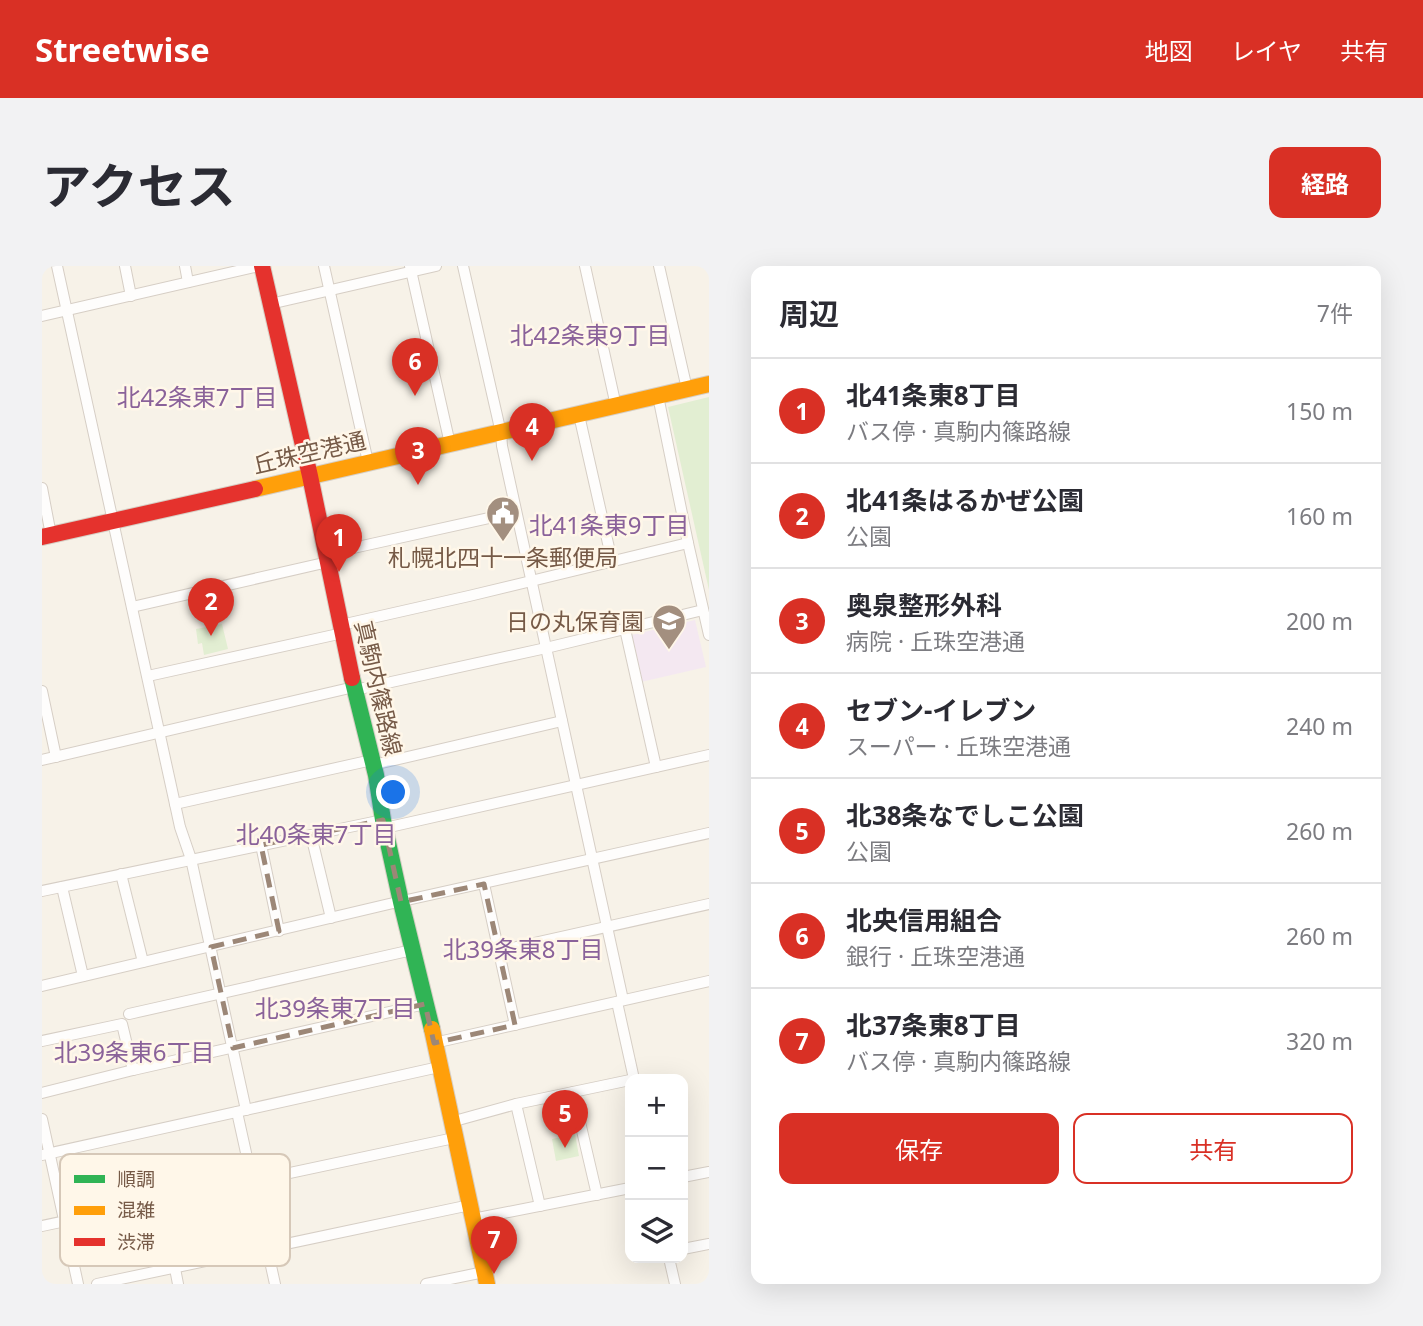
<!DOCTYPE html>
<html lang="ja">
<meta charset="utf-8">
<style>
body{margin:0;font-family:"Noto Sans","Noto Sans JP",sans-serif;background:#f2f2f3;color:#2b2b33}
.controls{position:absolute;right:21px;bottom:21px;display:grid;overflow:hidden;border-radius:14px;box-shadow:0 7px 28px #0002}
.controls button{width:63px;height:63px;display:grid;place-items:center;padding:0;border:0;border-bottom:2px solid #e1e1e2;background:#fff;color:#2b2b33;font:35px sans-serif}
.you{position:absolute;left:352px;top:527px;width:24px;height:24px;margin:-18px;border:5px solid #fff;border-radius:50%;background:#1a73e8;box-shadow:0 0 0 10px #1a73e833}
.badge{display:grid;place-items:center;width:46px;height:46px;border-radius:50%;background:#d93025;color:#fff;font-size:23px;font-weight:700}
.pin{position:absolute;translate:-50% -58px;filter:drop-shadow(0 2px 4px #0008)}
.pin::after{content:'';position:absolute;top:37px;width:24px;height:21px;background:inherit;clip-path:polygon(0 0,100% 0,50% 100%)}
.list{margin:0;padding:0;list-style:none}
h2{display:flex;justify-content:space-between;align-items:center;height:91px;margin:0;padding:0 28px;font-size:30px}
h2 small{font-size:23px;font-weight:400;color:#7c7c81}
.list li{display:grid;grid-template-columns:46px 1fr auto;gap:21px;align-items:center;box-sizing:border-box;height:105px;padding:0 28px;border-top:2px solid #e1e1e2}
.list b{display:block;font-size:26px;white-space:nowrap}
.list p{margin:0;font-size:23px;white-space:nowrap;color:#7c7c81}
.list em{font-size:23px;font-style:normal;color:#7c7c81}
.actions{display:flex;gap:14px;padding:21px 28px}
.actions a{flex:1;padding:16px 0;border:2px solid #d93025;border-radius:14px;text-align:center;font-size:24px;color:#d93025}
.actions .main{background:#d93025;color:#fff}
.icon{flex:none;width:38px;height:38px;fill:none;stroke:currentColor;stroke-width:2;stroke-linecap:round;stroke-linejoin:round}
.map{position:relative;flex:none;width:667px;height:1018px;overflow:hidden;border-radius:14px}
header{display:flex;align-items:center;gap:42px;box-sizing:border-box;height:98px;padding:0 35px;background:#d93025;color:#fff}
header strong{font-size:33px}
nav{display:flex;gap:38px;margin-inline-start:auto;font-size:24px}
.intro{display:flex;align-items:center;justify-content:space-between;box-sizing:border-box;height:168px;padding:0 42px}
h1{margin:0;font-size:49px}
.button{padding:18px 32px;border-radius:14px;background:#d93025;color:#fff;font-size:24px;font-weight:700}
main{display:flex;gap:42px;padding:0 42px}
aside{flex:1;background:#fff;border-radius:14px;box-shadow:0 7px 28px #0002}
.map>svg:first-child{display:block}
</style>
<header>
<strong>Streetwise</strong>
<nav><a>地図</a><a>レイヤ</a><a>共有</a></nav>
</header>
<div class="intro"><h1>アクセス</h1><a class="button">経路</a></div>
<main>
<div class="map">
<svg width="667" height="1018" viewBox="0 0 667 1018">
<rect width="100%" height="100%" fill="#f7f2e8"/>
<polygon fill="#f4e8f1" points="653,354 664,401 599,416 590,369"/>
<g fill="#e2eed2">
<polygon points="667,131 667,324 626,141"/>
<polygon points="180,358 186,383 162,389 160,377 156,378 154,363"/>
<polygon points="533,868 537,890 514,895 510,873"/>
</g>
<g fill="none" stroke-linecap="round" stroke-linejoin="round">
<g stroke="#d6cec5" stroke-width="12">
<g id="street">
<polyline points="15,0 133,538 138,561 149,593 204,844"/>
<polyline points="83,0 89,30"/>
<polyline points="143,0 146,16"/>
<polyline points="282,0 326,196"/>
<polyline points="368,0 408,178"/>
<polyline points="421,0 459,167 460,180 581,734"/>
<polyline points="543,0 574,140"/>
<polyline points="617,0 645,123"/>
<polyline points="228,38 394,0"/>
<polyline points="0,50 217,0"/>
<polyline points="616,130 646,277 667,369"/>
<polyline points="537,149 570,295"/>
<polyline points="0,222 9,269"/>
<polyline points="284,288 474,246"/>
<polyline points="90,341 286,296"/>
<polyline points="299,359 427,330 646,277"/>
<polyline points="583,363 614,501"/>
<polyline points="106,410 301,367"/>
<polyline points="313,424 504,382 661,344"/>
<polyline points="0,425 14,491"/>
<polyline points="0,494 312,421"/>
<polyline points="331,499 520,455"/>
<polyline points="133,538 330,494"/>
<polyline points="343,562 667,489"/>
<polyline points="269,569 289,652"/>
<polyline points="219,579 237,665"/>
<polyline points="79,608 101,696"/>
<polyline points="442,618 473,759"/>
<polyline points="20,621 41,710"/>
<polyline points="0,625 341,554"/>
<polyline points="457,685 667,638"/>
<polyline points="0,720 347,638 667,567"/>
<polyline points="575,736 592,813"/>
<polyline points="87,748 370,684"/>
<polyline points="0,775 80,758 91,804"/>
<polyline points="392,777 667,715"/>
<polyline points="531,826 555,929"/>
<polyline points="0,827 91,804 383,738"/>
<polyline points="474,838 498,940"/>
<polyline points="195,846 233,1018"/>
<polyline points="0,853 36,1018"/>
<polyline points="409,856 474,838 588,814"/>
<polyline points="0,889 397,801"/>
<polyline points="641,911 667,906"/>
<polyline points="120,935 136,1018"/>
<polyline points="431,953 588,922"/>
<polyline points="0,960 412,872"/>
<polyline points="641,983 667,978"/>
<polyline points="627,992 633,1018"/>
<polyline points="55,1018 428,939"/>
<polyline points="384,1018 442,1006"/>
</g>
</g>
<g stroke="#d6cec4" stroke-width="18">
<polyline id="fast" points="310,412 334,509 341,554 359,636 390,763"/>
</g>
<g stroke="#d6cec4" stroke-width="18">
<g id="slow">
<polyline points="213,223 667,118"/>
<polyline points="390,763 445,1018"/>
</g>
</g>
<g stroke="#d6cec4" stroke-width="18">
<g id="jam">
<polyline points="220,0 268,210 310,412"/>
<polyline points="0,271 213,223"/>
</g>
</g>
<use href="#street" stroke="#fefdfc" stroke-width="10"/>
<use href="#fast" stroke="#30b455" stroke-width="16"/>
<use href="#slow" stroke="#ff9f0a" stroke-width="16"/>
<use href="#jam" stroke="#e5322d" stroke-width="16"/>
</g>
<path fill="none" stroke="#9c8777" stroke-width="5" stroke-dasharray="14 9" stroke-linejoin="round" d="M 341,554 L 359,636 L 442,618 L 473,759 L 392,777 L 383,738 L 191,782 L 169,681 L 237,665 L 219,579 Z"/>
<defs>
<g id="civic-pin" transform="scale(1.75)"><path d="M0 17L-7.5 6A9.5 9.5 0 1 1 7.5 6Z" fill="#a38f7f" stroke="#fff7e9"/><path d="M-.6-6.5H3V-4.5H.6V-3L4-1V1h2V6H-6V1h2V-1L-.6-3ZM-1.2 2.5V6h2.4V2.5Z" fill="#fff"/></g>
<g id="school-pin" transform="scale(1.75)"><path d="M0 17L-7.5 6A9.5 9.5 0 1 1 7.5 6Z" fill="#a38f7f" stroke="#fff7e9"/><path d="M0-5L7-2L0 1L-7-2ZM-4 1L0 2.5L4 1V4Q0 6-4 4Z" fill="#fff"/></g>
</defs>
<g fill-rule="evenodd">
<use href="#civic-pin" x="461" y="247"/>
<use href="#school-pin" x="627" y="355"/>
</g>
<g text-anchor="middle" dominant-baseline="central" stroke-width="5" stroke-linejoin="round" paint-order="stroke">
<g font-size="23" fill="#765a47" stroke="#fff7e9">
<text transform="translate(267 186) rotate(-13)">丘珠空港通</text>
<text transform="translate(337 422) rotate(77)">真駒内篠路線</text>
</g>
<g font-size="23" fill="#765a47" stroke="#fff7e9">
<text x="461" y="291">札幌北四十一条郵便局</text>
<text x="602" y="355" text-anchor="end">日の丸保育園</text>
</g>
<g font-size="24" fill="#8a629a" stroke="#fff7e9">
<text x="548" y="68">北42条東9丁目</text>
<text x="155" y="130">北42条東7丁目</text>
<text x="567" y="258">北41条東9丁目</text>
<text x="274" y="567">北40条東7丁目</text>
<text x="481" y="682">北39条東8丁目</text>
<text x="293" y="741">北39条東7丁目</text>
<text x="92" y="785">北39条東6丁目</text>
</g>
</g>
<rect x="18" y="888" width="230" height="112" rx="10" fill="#fff7e9" stroke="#d6c8b8" stroke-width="2"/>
<rect x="32" y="909" width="31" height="8" fill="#30b455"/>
<rect x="32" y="940" width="31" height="9" fill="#ff9f0a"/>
<rect x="32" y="972" width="31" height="8" fill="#e5322d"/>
<g font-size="19" fill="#765a47">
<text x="75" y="920">順調</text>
<text x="75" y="951">混雑</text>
<text x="75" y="983">渋滞</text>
</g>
</svg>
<div class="controls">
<button>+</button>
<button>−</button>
<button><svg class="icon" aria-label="layers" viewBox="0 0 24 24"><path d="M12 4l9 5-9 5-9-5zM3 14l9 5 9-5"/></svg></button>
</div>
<div class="you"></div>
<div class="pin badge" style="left:297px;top:306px">1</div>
<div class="pin badge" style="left:169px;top:370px">2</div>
<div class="pin badge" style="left:376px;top:219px">3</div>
<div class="pin badge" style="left:490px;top:195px">4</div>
<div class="pin badge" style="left:523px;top:882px">5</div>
<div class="pin badge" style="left:373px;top:130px">6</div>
<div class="pin badge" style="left:452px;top:1008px">7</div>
</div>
<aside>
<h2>周辺<small>7件</small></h2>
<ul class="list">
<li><span class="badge">1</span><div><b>北41条東8丁目</b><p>バス停 · 真駒内篠路線</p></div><em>150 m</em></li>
<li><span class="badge">2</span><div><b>北41条はるかぜ公園</b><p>公園</p></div><em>160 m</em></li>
<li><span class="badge">3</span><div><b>奥泉整形外科</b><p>病院 · 丘珠空港通</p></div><em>200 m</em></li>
<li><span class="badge">4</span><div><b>セブン-イレブン</b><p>スーパー · 丘珠空港通</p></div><em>240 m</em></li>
<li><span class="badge">5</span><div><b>北38条なでしこ公園</b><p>公園</p></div><em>260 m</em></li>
<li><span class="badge">6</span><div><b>北央信用組合</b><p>銀行 · 丘珠空港通</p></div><em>260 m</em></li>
<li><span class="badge">7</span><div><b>北37条東8丁目</b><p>バス停 · 真駒内篠路線</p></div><em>320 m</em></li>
</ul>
<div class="actions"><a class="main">保存</a><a>共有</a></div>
</aside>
</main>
